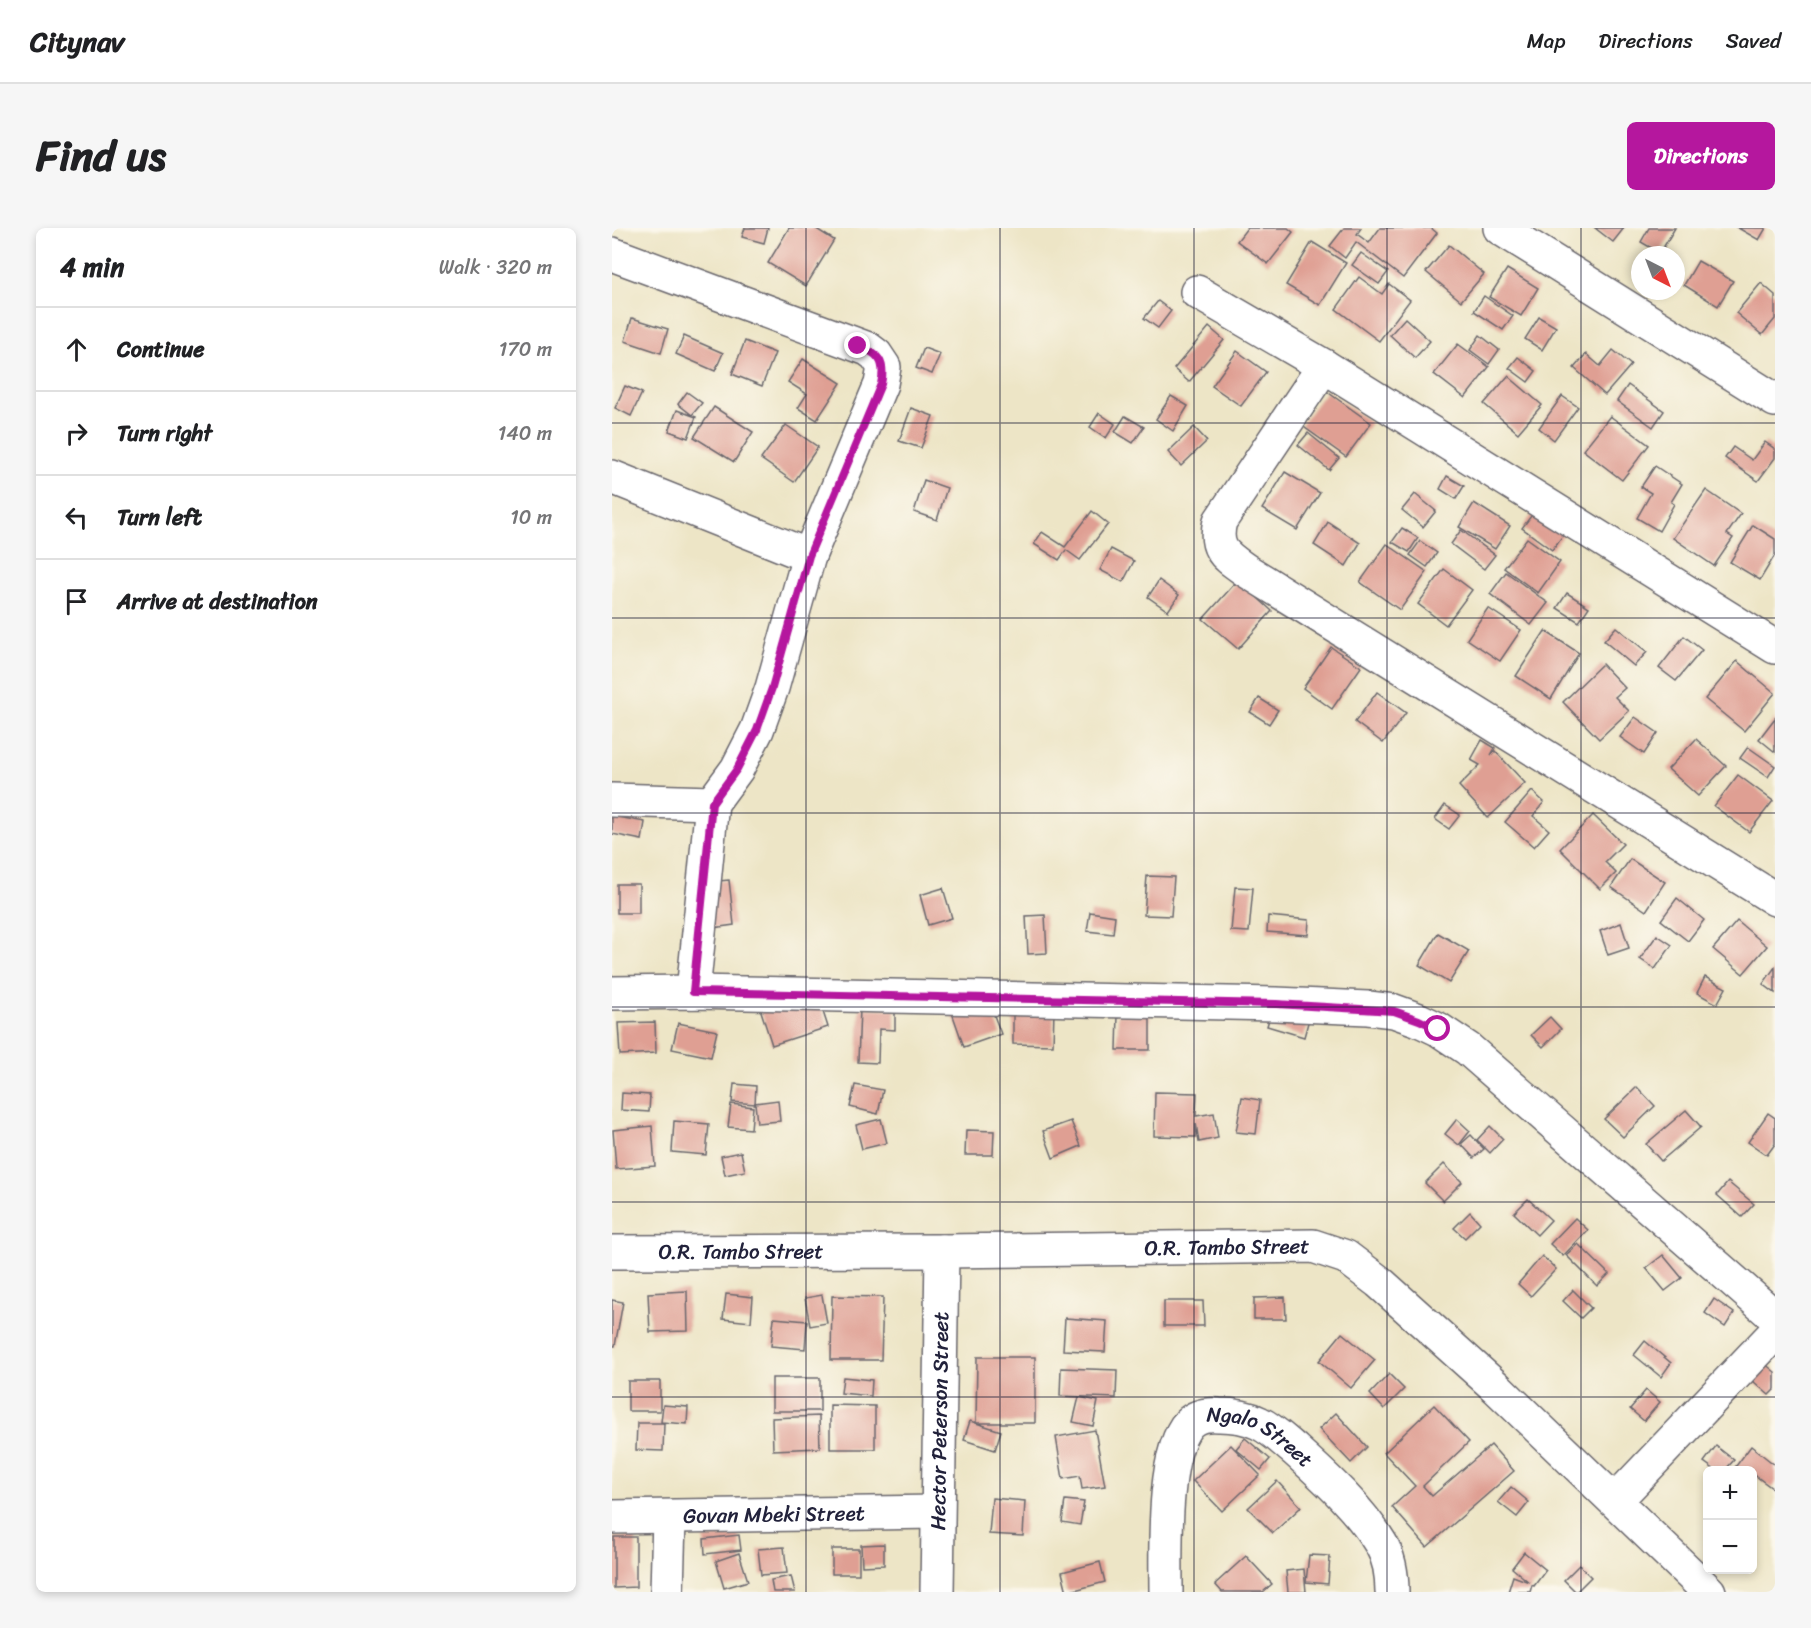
<!DOCTYPE html>
<meta charset="utf-8">
<style>
body{margin:0;font-family:Sriracha,sans-serif;background:#f6f6f6;color:#202124}
.controls{position:absolute;right:18px;bottom:18px;display:grid;overflow:hidden;border-radius:9px;box-shadow:0 3px 9px #0003}
.controls button{width:54px;height:54px;display:grid;place-items:center;padding:0;border:0;border-bottom:2px solid #e0e0e0;background:#fff;color:#202124;font:30px sans-serif}
.compass{position:absolute;left:1019px;top:18px;width:54px;height:54px;border-radius:50%;background:#fff;box-shadow:0 3px 9px #0003;rotate:138deg}
.stop{position:absolute;width:18px;height:18px;margin:-14px;border:4px solid #b5179e;border-radius:50%;background:#fff}
.stop.end{background:#b5179e;border-color:#fff;box-shadow:0 2px 6px #0008}
.list{margin:0;padding:0;list-style:none}
h2{display:flex;justify-content:space-between;align-items:center;height:78px;margin:0;padding:0 24px;font-size:26px}
h2 small{font-size:20px;font-weight:400;color:#757577}
.list li{display:grid;grid-template-columns:39px 1fr auto;gap:18px;align-items:center;box-sizing:border-box;height:84px;padding:0 24px;border-top:2px solid #e0e0e0}
.list b{display:block;font-size:22px;white-space:nowrap}
.list em{font-size:20px;font-style:normal;color:#757577}
.icon{flex:none;width:33px;height:33px;fill:none;stroke:currentColor;stroke-width:2;stroke-linecap:round;stroke-linejoin:round}
.map{position:relative;flex:none;width:1163px;height:1364px;overflow:hidden;border-radius:9px}
header{display:flex;align-items:center;gap:36px;box-sizing:border-box;height:84px;padding:0 30px;background:#fff;border-bottom:2px solid #e0e0e0}
header strong{font-size:28px}
nav{display:flex;gap:33px;margin-inline-start:auto;font-size:21px}
.intro{display:flex;align-items:center;justify-content:space-between;box-sizing:border-box;height:144px;padding:0 36px}
h1{margin:0;font-size:42px}
.button{padding:15px 27px;border-radius:9px;background:#b5179e;color:#fff;font-size:21px;font-weight:700}
main{display:flex;gap:36px;padding:0 36px}
aside{flex:1;background:#fff;border-radius:9px;box-shadow:0 3px 9px #0003}
.map>svg:first-child{display:block}
</style>
<header>
<strong>Citynav</strong>
<nav><a>Map</a><a>Directions</a><a>Saved</a></nav>
</header>
<div class="intro"><h1>Find us</h1><a class="button">Directions</a></div>
<main>
<aside>
<h2>4 min<small>Walk · 320 m</small></h2>
<ul class="list">
<li><svg class="icon" aria-label="ahead" viewBox="0 0 24 24"><path d="M12 20V5M6 11l6-6 6 6"/></svg><div><b>Continue</b></div><em>170 m</em></li>
<li><svg class="icon" aria-label="right" viewBox="0 0 24 24"><path d="M7 20v-9h11M14 6l5 5-5 5"/></svg><div><b>Turn right</b></div><em>140 m</em></li>
<li><svg class="icon" aria-label="left" viewBox="0 0 24 24"><path d="M17 20v-9H6M10 6l-5 5 5 5"/></svg><div><b>Turn left</b></div><em>10 m</em></li>
<li><svg class="icon" aria-label="arrive" viewBox="0 0 24 24"><path d="M6 21V4h12l-3 4 3 4H6"/></svg><div><b>Arrive at destination</b></div></li>
</ul>
</aside>
<div class="map">
<svg width="1163" height="1364" viewBox="0 0 1163 1364">
<rect width="100%" height="100%" fill="#fbf7ec"/>
<filter id="ink" filterUnits="userSpaceOnUse"><feTurbulence type="fractalNoise" baseFrequency=".0167" numOctaves="2"/><feDisplacementMap in="SourceGraphic" scale="12" xChannelSelector="R" yChannelSelector="G"/><feConvolveMatrix kernelMatrix="1 2 1 2 8 2 1 2 1" color-interpolation-filters="sRGB"/></filter>
<filter id="wash" filterUnits="userSpaceOnUse"><feTurbulence type="fractalNoise" baseFrequency=".008" numOctaves="4" result="noise"/><feDisplacementMap in="SourceGraphic" scale="24" xChannelSelector="R" yChannelSelector="G"/><feGaussianBlur stdDeviation="1.35" result="paint"/><feColorMatrix in="noise" values="0 0 0 0 0 0 0 0 0 0 0 0 0 0 0 0 0 1.4 0 .05"/><feComposite in="paint" operator="in"/></filter>
<g filter="url(#wash)">
<rect width="100%" height="100%" fill="#ede5c6"/>
<g id="blocks">
<g fill="#df9f93">
<polygon points="133,0 156,0 152,15 130,9"/>
<polygon points="177,0 203,0 222,12 194,58 156,35"/>
<polygon points="635,0 676,0 681,4 656,36 625,13"/>
<polygon points="732,0 749,0 745,6 757,15 768,0 819,0 825,5 791,50 744,14 733,30 718,18"/>
<polygon points="983,0 1012,0 1001,14"/>
<polygon points="1037,0 1063,0 1048,25 1029,14"/>
<polygon points="1126,0 1154,0 1147,12"/>
<polygon points="700,14 734,35 708,77 674,57"/>
<polygon points="837,17 872,46 849,73 814,44"/>
<polygon points="749,25 776,44 767,56 740,37"/>
<polygon points="1086,33 1121,53 1106,78 1072,57"/>
<polygon points="895,41 926,60 909,88 877,69"/>
<polygon points="747,49 770,66 777,56 798,72 767,113 724,81"/>
<polygon points="1149,55 1163,67 1163,91 1150,107 1124,85"/>
<polygon points="872,68 901,88 891,102 862,83"/>
<polygon points="546,73 559,83 546,100 532,90"/>
<polygon points="927,89 944,99 930,122 913,111"/>
<polygon points="20,90 56,101 49,125 13,113"/>
<polygon points="793,90 818,113 803,130 778,107"/>
<polygon points="597,99 612,112 577,154 562,141"/>
<polygon points="868,107 887,122 877,136 858,122"/>
<polygon points="72,108 111,125 103,143 64,126"/>
<polygon points="133,113 163,125 150,158 120,146"/>
<polygon points="846,116 877,139 853,170 822,146"/>
<polygon points="312,120 328,126 320,146 304,140"/>
<polygon points="1001,122 1019,137 993,167 962,140 974,126 988,138"/>
<polygon points="625,123 654,144 629,178 600,158"/>
<polygon points="906,129 924,143 916,154 897,140"/>
<polygon points="191,131 229,155 205,192 186,180 195,166 176,154"/>
<polygon points="896,148 930,177 906,205 872,176"/>
<polygon points="1016,157 1052,183 1041,199 1005,173"/>
<polygon points="13,158 30,165 19,188 3,180"/>
<polygon points="714,163 759,195 734,229 689,197"/>
<polygon points="75,164 90,175 80,187 66,176"/>
<polygon points="559,168 576,178 561,203 544,191"/>
<polygon points="950,168 966,179 942,212 927,200"/>
<polygon points="102,179 141,204 122,234 82,209"/>
<polygon points="299,180 321,188 309,220 287,213"/>
<polygon points="65,182 84,189 76,210 57,203"/>
<polygon points="487,185 503,196 494,210 478,199"/>
<polygon points="513,188 532,199 521,215 503,204"/>
<polygon points="998,188 1037,217 1010,252 971,222"/>
<polygon points="174,197 206,219 182,254 149,231"/>
<polygon points="582,199 595,213 569,238 556,224"/>
<polygon points="696,205 727,230 717,242 686,217"/>
<polygon points="1153,214 1163,221 1163,230 1146,253 1113,230 1121,219 1140,232"/>
<polygon points="1043,238 1070,256 1059,274 1062,276 1047,303 1025,290 1039,265 1029,259"/>
<polygon points="673,244 708,265 685,302 650,281"/>
<polygon points="835,248 852,258 844,271 828,261"/>
<polygon points="312,252 335,260 325,292 302,284"/>
<polygon points="1094,262 1129,286 1115,306 1121,310 1102,338 1061,310"/>
<polygon points="803,266 824,283 811,299 790,282"/>
<polygon points="862,275 898,298 883,321 847,299"/>
<polygon points="480,283 496,296 468,332 454,322 447,332 422,316 430,304 453,319"/>
<polygon points="922,284 952,306 940,322 910,300"/>
<polygon points="716,294 748,315 734,338 702,317"/>
<polygon points="1141,297 1163,311 1163,327 1148,352 1118,334"/>
<polygon points="790,300 806,310 797,324 780,314"/>
<polygon points="849,302 883,327 872,341 839,316"/>
<polygon points="915,310 948,334 926,365 892,340"/>
<polygon points="808,313 825,325 815,339 798,327"/>
<polygon points="775,316 815,344 788,382 748,354"/>
<polygon points="499,321 522,333 511,354 488,342"/>
<polygon points="832,341 860,362 834,397 806,376"/>
<polygon points="894,344 936,375 919,397 878,366"/>
<polygon points="547,352 567,367 556,383 536,369"/>
<polygon points="626,352 660,383 626,421 591,391"/>
<polygon points="955,365 977,379 967,394 945,380"/>
<polygon points="876,380 909,402 888,433 855,411"/>
<polygon points="1004,399 1035,424 1022,438 992,413"/>
<polygon points="933,403 967,425 939,471 904,448"/>
<polygon points="1072,408 1090,422 1064,453 1047,440"/>
<polygon points="719,419 749,439 720,481 691,460"/>
<polygon points="1125,433 1163,465 1132,503 1093,471"/>
<polygon points="990,436 1013,460 1003,469 1017,483 987,511 951,474"/>
<polygon points="765,464 794,485 771,515 743,494"/>
<polygon points="647,470 666,482 657,496 638,484"/>
<polygon points="1023,489 1046,505 1032,526 1008,509"/>
<polygon points="1163,490 1163,524 1147,511"/>
<polygon points="1084,511 1114,538 1086,568 1056,541"/>
<polygon points="870,512 883,520 879,527 883,523 913,555 876,590 847,558 868,537 859,532"/>
<polygon points="1136,519 1163,538 1156,549 1128,530"/>
<polygon points="1126,547 1161,573 1137,604 1102,578"/>
<polygon points="920,563 932,574 921,588 937,602 922,619 893,594"/>
<polygon points="833,577 848,587 837,601 823,591"/>
<polygon points="981,587 1011,616 993,634 1004,645 988,661 948,621"/>
<polygon points="0,588 33,594 30,612 0,606"/>
<polygon points="1018,631 1053,654 1034,683 999,659"/>
<polygon points="535,648 562,649 559,688 532,687"/>
<polygon points="117,652 122,697 101,700 96,654"/>
<rect x="5" y="656" width="22" height="29"/>
<polygon points="623,659 641,660 637,704 619,703"/>
<polygon points="331,660 340,690 316,697 308,667"/>
<polygon points="1065,670 1092,692 1076,713 1049,692"/>
<polygon points="478,684 503,688 501,706 475,703"/>
<polygon points="433,687 435,725 416,726 414,688"/>
<polygon points="656,688 697,692 696,707 655,704"/>
<polygon points="1125,693 1155,718 1131,746 1101,721"/>
<polygon points="1009,695 1017,720 996,727 988,703"/>
<polygon points="826,705 857,723 837,755 807,737"/>
<polygon points="1045,707 1060,717 1043,741 1028,731"/>
<polygon points="1163,739 1163,765 1151,756"/>
<polygon points="1093,749 1114,760 1105,776 1085,765"/>
<polygon points="202,756 216,799 160,817 146,774"/>
<polygon points="374,766 389,806 352,819 338,779"/>
<polygon points="248,780 283,781 283,802 267,801 266,835 246,834"/>
<polygon points="401,781 442,782 441,817 401,816"/>
<polygon points="660,781 697,791 692,809 655,798"/>
<polygon points="506,786 538,787 538,822 505,822"/>
<polygon points="938,789 949,801 931,819 919,807"/>
<polygon points="43,794 44,825 8,827 6,795"/>
<polygon points="66,795 105,803 99,829 60,821"/>
<polygon points="122,856 144,858 143,876 120,874"/>
<polygon points="243,857 271,862 266,886 238,879"/>
<polygon points="1025,859 1043,878 1011,909 992,891"/>
<polygon points="543,864 585,865 584,888 602,885 606,910 587,914 584,895 584,909 542,908"/>
<polygon points="10,865 38,867 37,884 9,882"/>
<polygon points="630,869 648,872 644,906 624,904"/>
<polygon points="166,872 168,893 145,895 143,875"/>
<polygon points="119,876 141,879 139,901 116,899"/>
<polygon points="1074,882 1089,899 1049,933 1034,916"/>
<polygon points="1156,885 1163,890 1163,916 1155,927 1136,914"/>
<polygon points="269,891 275,915 250,921 244,897"/>
<polygon points="845,891 858,903 847,917 833,906"/>
<polygon points="62,893 97,896 94,927 60,924"/>
<polygon points="459,893 469,918 441,930 431,903"/>
<polygon points="40,898 43,938 4,941 1,902"/>
<polygon points="878,898 891,911 878,925 865,912"/>
<polygon points="354,902 382,903 381,927 353,927"/>
<polygon points="859,907 872,921 862,930 849,916"/>
<polygon points="129,924 133,943 113,947 109,928"/>
<polygon points="832,936 850,954 831,973 813,955"/>
<polygon points="1116,954 1142,976 1130,989 1105,967"/>
<polygon points="916,971 939,992 925,1007 902,985"/>
<polygon points="858,984 868,995 853,1010 842,1000"/>
<polygon points="963,990 976,1002 951,1028 938,1016"/>
<polygon points="966,1016 997,1046 985,1058 954,1027"/>
<polygon points="1051,1027 1070,1050 1053,1063 1034,1040"/>
<polygon points="930,1028 944,1041 919,1068 906,1056"/>
<polygon points="961,1062 979,1080 969,1090 951,1073"/>
<polygon points="75,1063 76,1103 38,1104 36,1065"/>
<polygon points="114,1066 141,1069 139,1094 111,1091"/>
<polygon points="210,1067 215,1095 198,1098 193,1070"/>
<polygon points="220,1068 271,1069 269,1132 219,1132"/>
<polygon points="673,1069 674,1091 642,1091 642,1070"/>
<polygon points="1102,1071 1122,1085 1113,1099 1093,1085"/>
<polygon points="0,1072 11,1074 3,1118 0,1118"/>
<polygon points="552,1073 591,1073 592,1098 552,1098"/>
<polygon points="162,1090 195,1093 193,1121 159,1118"/>
<polygon points="453,1090 495,1093 493,1124 451,1122"/>
<polygon points="730,1105 763,1132 739,1160 707,1133"/>
<polygon points="1033,1113 1059,1135 1049,1149 1022,1127"/>
<polygon points="365,1129 423,1129 423,1195 364,1195 389,1203 383,1222 352,1212 358,1193 364,1195"/>
<polygon points="1147,1131 1163,1144 1163,1161 1157,1167 1134,1147"/>
<polygon points="449,1140 505,1142 504,1170 448,1168"/>
<polygon points="777,1146 792,1161 772,1181 758,1166"/>
<polygon points="231,1149 260,1152 259,1168 229,1165"/>
<rect x="160" y="1150" width="48" height="33"/>
<rect x="16" y="1153" width="32" height="30"/>
<polygon points="1034,1162 1048,1174 1032,1193 1018,1181"/>
<polygon points="467,1169 486,1173 481,1198 461,1194"/>
<polygon points="51,1177 76,1179 75,1196 49,1194"/>
<polygon points="218,1177 263,1178 263,1221 218,1221"/>
<polygon points="822,1177 857,1214 811,1258 820,1268 879,1217 902,1243 815,1319 780,1279 803,1258 772,1225"/>
<polygon points="724,1185 755,1219 739,1235 707,1201"/>
<polygon points="207,1188 208,1220 161,1222 160,1190"/>
<polygon points="25,1195 52,1195 51,1223 24,1222"/>
<polygon points="483,1202 493,1258 470,1261 468,1248 451,1251 444,1209"/>
<polygon points="633,1210 658,1231 649,1242 624,1221"/>
<polygon points="619,1217 648,1247 610,1283 581,1253"/>
<polygon points="1104,1218 1122,1232 1113,1242 1103,1242 1092,1234"/>
<polygon points="1139,1218 1163,1237 1163,1257 1160,1260 1140,1245 1140,1242 1121,1242"/>
<polygon points="665,1253 689,1279 661,1305 636,1280"/>
<polygon points="899,1259 917,1274 905,1289 886,1274"/>
<polygon points="380,1270 413,1273 411,1308 377,1306"/>
<polygon points="453,1272 472,1274 468,1297 450,1294"/>
<polygon points="127,1307 129,1322 93,1326 92,1311"/>
<polygon points="2,1309 24,1309 24,1359 2,1360"/>
<polygon points="272,1316 272,1337 250,1338 249,1317"/>
<polygon points="172,1319 175,1345 149,1347 146,1321"/>
<rect x="220" y="1321" width="27" height="25"/>
<polygon points="912,1324 934,1342 922,1358 920,1357 918,1364 896,1364 901,1348 917,1354 900,1340"/>
<polygon points="127,1325 136,1353 112,1360 104,1333"/>
<polygon points="697,1327 718,1328 716,1356 694,1354"/>
<polygon points="634,1328 660,1356 651,1364 610,1364 603,1356"/>
<polygon points="488,1334 493,1354 455,1364 450,1344"/>
<polygon points="967,1337 979,1349 964,1364 952,1352"/>
<polygon points="692,1341 694,1364 676,1364 674,1343"/>
<polygon points="179,1348 183,1364 161,1364 159,1352"/>
</g>
</g>
</g>
<g filter="url(#ink)">
<use href="#blocks" fill-opacity="0" stroke="#69666c" stroke-width="1.5"/>
<g fill="none" stroke-linecap="round" stroke-linejoin="round">
<g stroke="#69666c" stroke-width="36">
<g id="minor">
<polyline points="888,0 1163,172"/>
<polyline points="0,26 256,121 264,127 272,139 269,156 197,328 160,460 145,502 125,541 100,575 81,764"/>
<polyline points="585,64 712,138 1163,419"/>
<path d="M 712,138 L 608,293 C 601,322 614,328 635,343 L 1163,671"/>
<polyline points="0,249 197,328"/>
<polyline points="0,572 100,575"/>
<polyline points="0,765 81,764 664,776 756,780 782,783 807,792 826,801 856,821 1163,1089"/>
<polyline points="1003,1273 1163,1105"/>
<path id="s1" d="M 0,1289 L 325,1284"/>
<polyline points="55,1364 57,1290"/>
<path id="s2" d="M 325,1364 L 330,1023"/>
<path id="s3" d="M 554,1364 C 554,1324 550,1224 577,1195 C 585,1187 596,1186 607,1187 C 619,1187 635,1189 647,1195 C 660,1201 672,1213 683,1222 C 714,1250 747,1280 769,1316 C 778,1331 780,1347 780,1364"/>
</g>
</g>
<g stroke="#69666c" stroke-width="36">
<g id="tertiary">
<path id="s4" d="M 0,1024 L 330,1023 L 701,1018 L 734,1029 L 767,1054 L 885,1160 L 1097,1364"/>
</g>
</g>
<use href="#minor" stroke="#fff" stroke-width="33"/>
<use href="#tertiary" stroke="#fff" stroke-width="33"/>
</g>
</g>
<g fill="none" stroke-linecap="round" stroke-linejoin="round" filter="url(#ink)">
<path stroke="#b5179e" stroke-width="8" d="M 246,118 C 267,125 274,134 269,156 L 197,328 L 160,460 L 145,502 L 125,541 L 100,575 L 81,764 L 664,776 L 782,783 L 807,792 L 826,801"/>
</g>
<path fill="none" stroke="#22223b" stroke-width="1.5" stroke-opacity="0.55" d="M 194,0 L 194,1364M 388,0 L 388,1364M 582,0 L 582,1364M 775,0 L 775,1364M 969,0 L 969,1364M 0,195 L 1163,195M 0,390 L 1163,390M 0,585 L 1163,585M 0,779 L 1163,779M 0,974 L 1163,974M 0,1169 L 1163,1169"/>
<g text-anchor="middle" dominant-baseline="central" stroke-width="6" stroke-linejoin="round" paint-order="stroke">
<g font-size="21" fill="#22223b" stroke="#fbf7ec">
<text stroke="none"><textPath href="#s4" startOffset="615">O.R. Tambo Street</textPath></text>
<text stroke="none"><textPath href="#s4" startOffset="129">O.R. Tambo Street</textPath></text>
<text stroke="none"><textPath href="#s2" startOffset="171">Hector Peterson Street</textPath></text>
<text stroke="none"><textPath href="#s3" startOffset="252">Ngalo Street</textPath></text>
<text stroke="none"><textPath href="#s1" startOffset="162">Govan Mbeki Street</textPath></text>
</g>
</g>
</svg>
<div class="controls">
<button>+</button>
<button>−</button>
</div>
<svg class="compass" viewBox="-18 -18 36 36"><path d="M0-13l5 13h-10z" fill="#e53935"/><path d="M0 13l5-13h-10z" fill="#757577"/></svg>
<div class="stop" style="left:826px;top:801px"></div>
<div class="stop end" style="left:246px;top:118px"></div>
</div>
</main>
